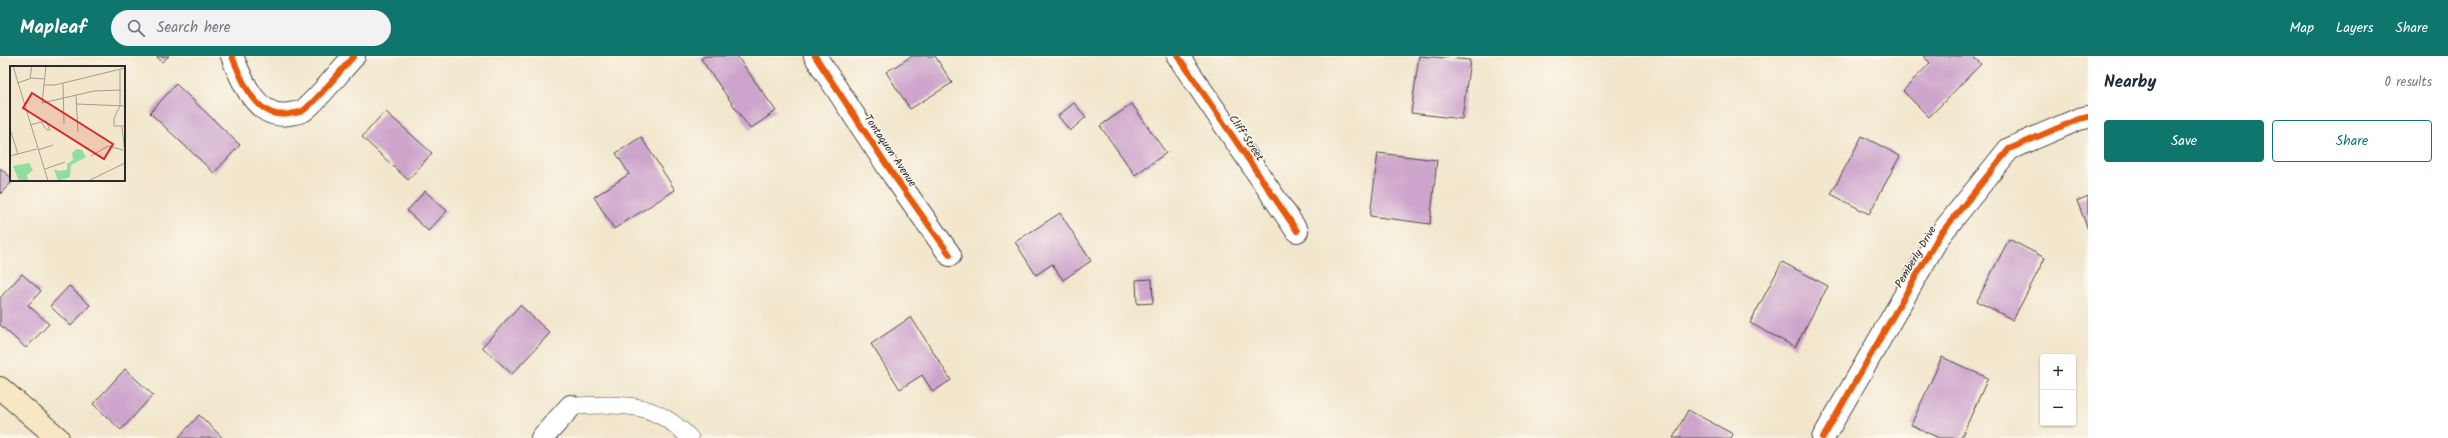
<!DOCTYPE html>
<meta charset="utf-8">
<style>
body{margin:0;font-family:Kalam,sans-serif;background:#f2f2f3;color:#1f2937}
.controls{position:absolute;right:12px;bottom:12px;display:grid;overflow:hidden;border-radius:4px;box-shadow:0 1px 3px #0004}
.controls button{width:36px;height:36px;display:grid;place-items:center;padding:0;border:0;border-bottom:1px solid #e0e1e3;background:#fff;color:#1f2937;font:20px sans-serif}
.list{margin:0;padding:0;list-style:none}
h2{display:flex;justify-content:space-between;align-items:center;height:52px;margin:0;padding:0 16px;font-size:17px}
h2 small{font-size:13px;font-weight:400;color:#747a83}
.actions{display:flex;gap:8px;padding:12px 16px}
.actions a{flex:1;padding:9px 0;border:1px solid #0f766e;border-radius:4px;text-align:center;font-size:14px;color:#0f766e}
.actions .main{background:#0f766e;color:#fff}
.icon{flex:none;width:22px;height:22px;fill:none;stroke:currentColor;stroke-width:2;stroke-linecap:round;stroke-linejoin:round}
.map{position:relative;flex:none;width:2088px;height:382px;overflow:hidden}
header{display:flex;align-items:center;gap:24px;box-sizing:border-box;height:56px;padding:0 20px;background:#0f766e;color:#fff}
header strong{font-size:19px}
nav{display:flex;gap:22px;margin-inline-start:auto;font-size:14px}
.search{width:280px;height:36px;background:#f2f2f3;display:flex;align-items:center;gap:10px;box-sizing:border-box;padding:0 14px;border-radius:22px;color:#747a83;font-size:15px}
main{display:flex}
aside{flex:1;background:#fff}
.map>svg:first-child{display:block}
</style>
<header>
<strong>Mapleaf</strong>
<div class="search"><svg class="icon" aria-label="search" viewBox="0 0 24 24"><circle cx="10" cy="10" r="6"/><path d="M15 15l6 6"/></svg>Search here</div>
<nav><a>Map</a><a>Layers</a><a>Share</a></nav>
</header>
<main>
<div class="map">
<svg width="2088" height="382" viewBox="0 0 2088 382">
<rect width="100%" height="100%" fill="#fbf7ec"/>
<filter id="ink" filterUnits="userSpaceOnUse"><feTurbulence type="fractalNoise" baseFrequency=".025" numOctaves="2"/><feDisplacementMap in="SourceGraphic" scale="8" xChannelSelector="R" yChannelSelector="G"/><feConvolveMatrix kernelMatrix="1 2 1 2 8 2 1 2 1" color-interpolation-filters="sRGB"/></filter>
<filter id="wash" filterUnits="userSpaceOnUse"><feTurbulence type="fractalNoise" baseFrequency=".012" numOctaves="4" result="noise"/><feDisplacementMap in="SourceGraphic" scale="16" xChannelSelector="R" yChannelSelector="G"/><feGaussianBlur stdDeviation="0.9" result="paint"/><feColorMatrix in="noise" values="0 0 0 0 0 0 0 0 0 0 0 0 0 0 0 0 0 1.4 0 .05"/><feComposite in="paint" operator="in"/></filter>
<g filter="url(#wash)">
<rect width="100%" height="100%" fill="#f2e7cd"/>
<g id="blocks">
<g fill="#cda4cc">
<polygon points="156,0 169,0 162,6"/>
<polygon points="705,0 737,0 776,55 750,73 701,3"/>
<polygon points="912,0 935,0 952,27 910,53 886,16"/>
<polygon points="1419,0 1470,4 1462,63 1411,57"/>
<polygon points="1923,0 1972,0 1981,8 1929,61 1903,35 1930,7"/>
<polygon points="176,28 240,89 214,117 150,57"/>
<polygon points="1074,47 1086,61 1070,75 1058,60"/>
<polygon points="1132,48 1166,97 1135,119 1100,70"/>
<polygon points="385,55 432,97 408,124 362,81"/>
<polygon points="1862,80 1900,100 1869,158 1831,138"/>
<polygon points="641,81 675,134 614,173 594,141 629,118 616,97"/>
<polygon points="1378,97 1437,104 1430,168 1370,160"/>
<polygon points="0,112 14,124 0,138"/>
<polygon points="425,135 447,155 428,175 407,155"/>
<polygon points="2088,140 2088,173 2077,145"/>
<polygon points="1060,157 1091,205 1063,224 1052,208 1036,219 1015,186"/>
<polygon points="2009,183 2045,202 2013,264 1977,245"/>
<polygon points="1782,206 1828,230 1795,291 1750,267"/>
<polygon points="22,218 41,235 28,249 49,268 26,292 0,269 0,242"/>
<polygon points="1152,223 1153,247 1137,248 1136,224"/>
<polygon points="69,230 90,249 71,270 50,250"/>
<polygon points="520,249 550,277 512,318 482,291"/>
<polygon points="911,261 951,324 933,336 922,319 900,333 871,288"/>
<polygon points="1942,301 1988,322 1961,382 1939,382 1911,369"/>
<polygon points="125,313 153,339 121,374 93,348"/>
<polygon points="1688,354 1733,378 1731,382 1673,382"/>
<polygon points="199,359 223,382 178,382"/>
</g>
</g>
</g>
<g filter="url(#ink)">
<use href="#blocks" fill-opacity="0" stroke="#494743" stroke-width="1"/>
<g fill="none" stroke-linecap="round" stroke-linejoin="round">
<g stroke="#494743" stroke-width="18">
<path id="lane" d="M 571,350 C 623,349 651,343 690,382"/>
</g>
<g stroke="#494743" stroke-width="24">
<g id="street">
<path d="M 232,0 C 242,25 257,64 289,58 C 293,57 300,57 304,54 C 319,42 340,15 354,0"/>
<polyline points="815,0 894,120 950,199"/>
<polyline points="1178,0 1297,175"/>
<polyline points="542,382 571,350"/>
<polyline points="1823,382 1939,180 2009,93 2079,63 2088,61"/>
</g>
</g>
<g stroke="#494743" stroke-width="24">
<polyline id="secondary" points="0,332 58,382"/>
</g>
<use href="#lane" stroke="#fff" stroke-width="17"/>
<use href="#street" stroke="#fff" stroke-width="22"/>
<use href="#secondary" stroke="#f9e7c3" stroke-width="22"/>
<g stroke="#fbf7ec" stroke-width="8">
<g id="cycleway">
<path d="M 232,0 C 242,25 257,64 289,58 C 293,57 300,57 304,54 C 319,42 340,15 354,0"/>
<polyline points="815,0 894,120 950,199"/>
<polyline points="1178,0 1297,175"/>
<polyline points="1823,382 1939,180 2009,93 2079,63 2088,61"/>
</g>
</g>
<use href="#cycleway" stroke="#e8590c" stroke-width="6"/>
</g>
</g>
<g text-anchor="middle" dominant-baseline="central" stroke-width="3" stroke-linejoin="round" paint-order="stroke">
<g font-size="11" fill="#2b2b2b" stroke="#fbf7ec">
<text transform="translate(1246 82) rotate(56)">Cliff Street</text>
<text transform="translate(890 95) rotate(56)">Tontaquon Avenue</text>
<text transform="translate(1916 201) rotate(-59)">Pemberly Drive</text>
</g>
</g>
<g transform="translate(10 10)">
<rect width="115" height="115" fill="#f2e7cd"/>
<path d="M 67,83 L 72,84 L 76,91 L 61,99 L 60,111 L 48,115 L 44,103 L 49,105 L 57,104 L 57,98 L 63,94 L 62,87 ZM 19,97 L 23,104 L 17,109 L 18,115 L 9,115 L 3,100 Z" fill="#8ede9d"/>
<path fill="none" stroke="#a29c8c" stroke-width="1" d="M 3,0 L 38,115M 36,0 L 32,37 L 84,25 L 111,24M 110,3 L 110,40 L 104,52 L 104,60 L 115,60M 20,12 L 22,0M 7,17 L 22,12 L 35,13M 53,17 L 54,58M 34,19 L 45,19 L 115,2M 66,29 L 68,66M 67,38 L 115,40M 20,59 L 31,56 L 36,55 L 40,64 L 37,64 L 31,56M 112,61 L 115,87M 0,63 L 8,88M 28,84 L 43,79M 0,90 L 27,83M 81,90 L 98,80 L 113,84M 35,103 L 55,96M 78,115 L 115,97"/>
<path fill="#d62828" fill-opacity="0.15" stroke="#d62828" stroke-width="2" d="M 22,27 L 103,78 L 94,93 L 13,42 Z"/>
<rect width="115" height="115" fill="none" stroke="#2b2b2b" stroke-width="2"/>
</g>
</svg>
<div class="controls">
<button>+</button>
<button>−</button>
</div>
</div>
<aside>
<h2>Nearby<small>0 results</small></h2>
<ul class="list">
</ul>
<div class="actions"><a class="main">Save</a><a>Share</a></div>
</aside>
</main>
